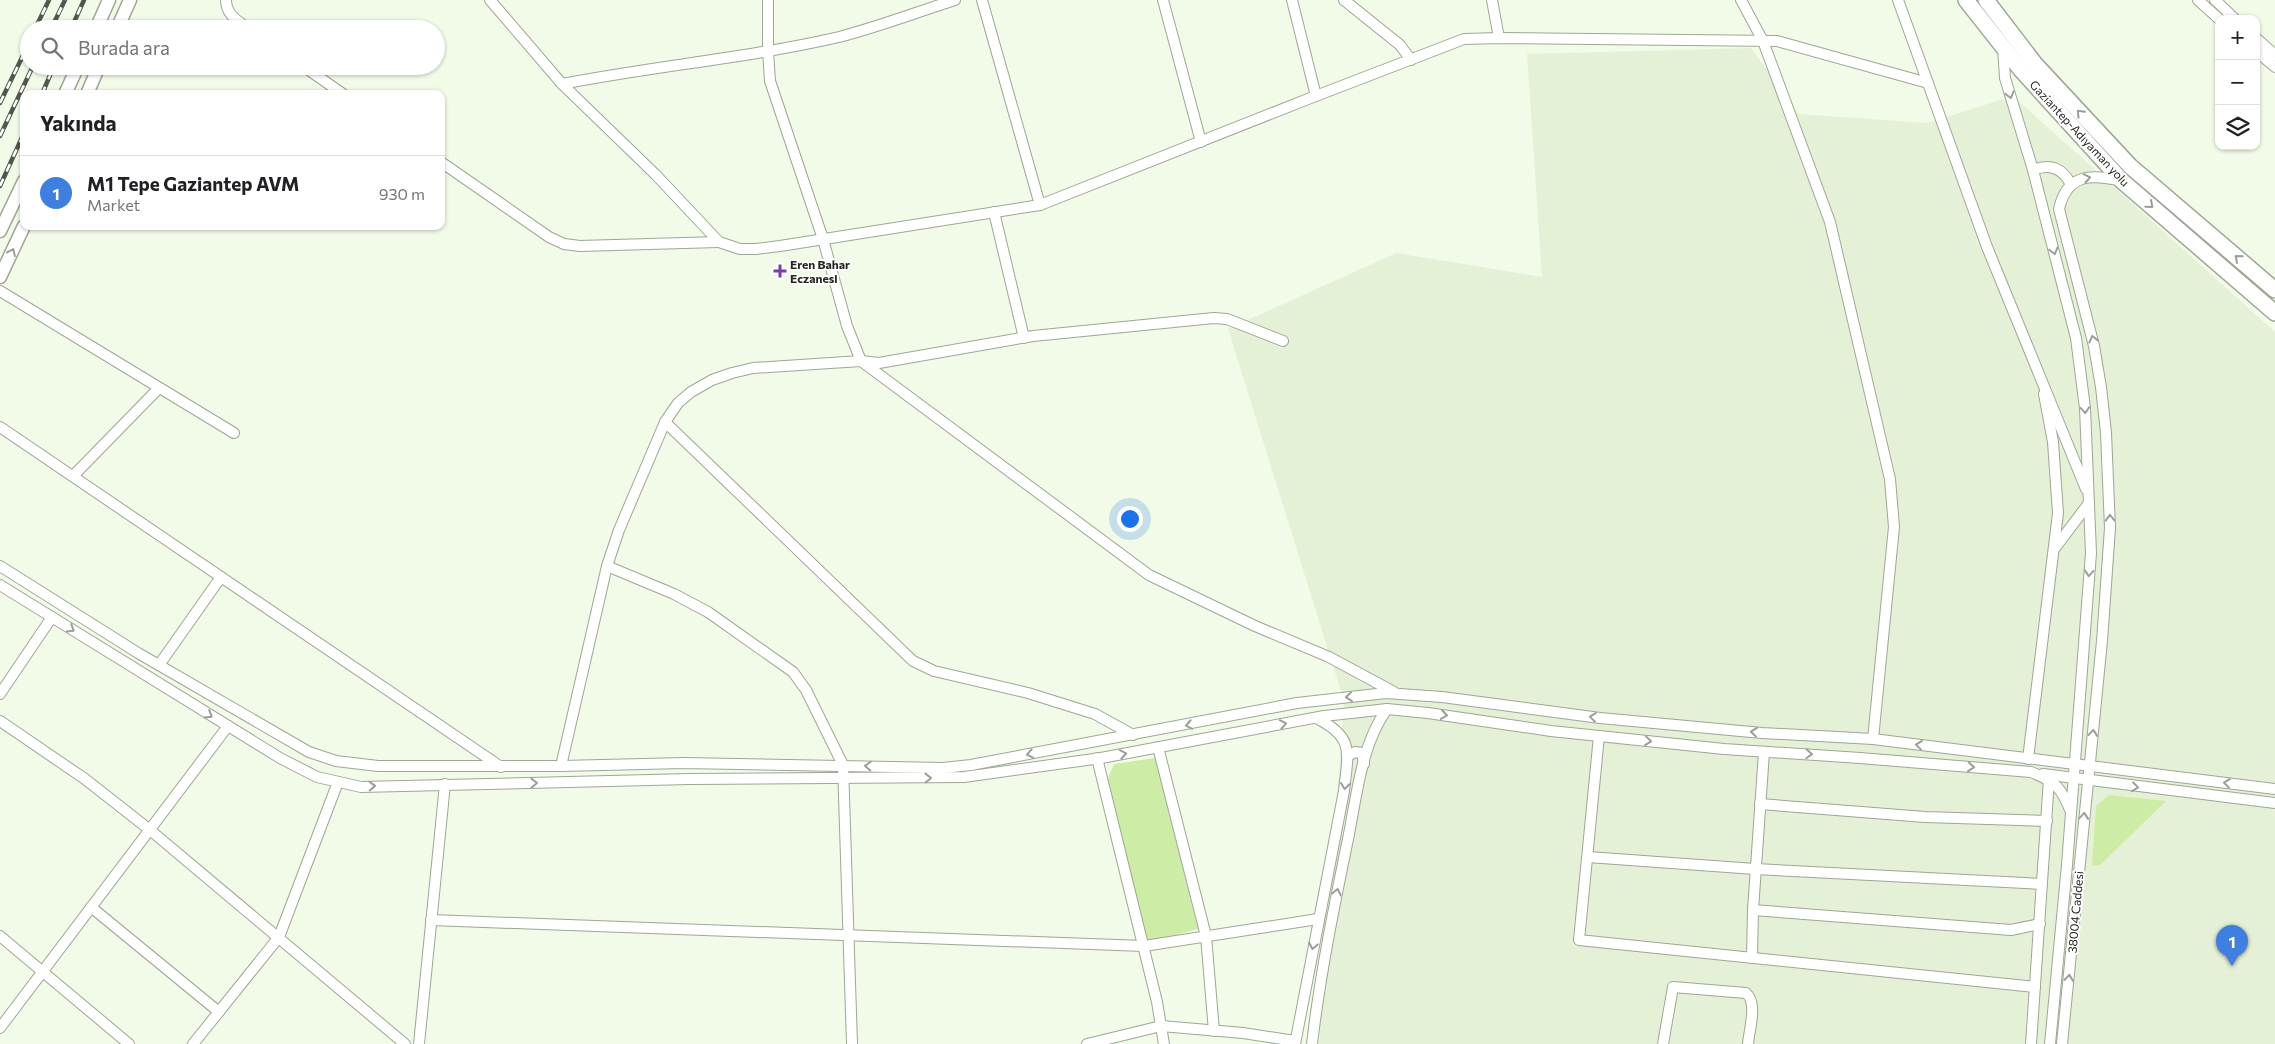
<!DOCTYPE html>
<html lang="tr">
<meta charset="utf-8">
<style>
body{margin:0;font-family:Commissioner,sans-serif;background:#f2f2f2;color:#202124}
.controls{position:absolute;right:15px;top:15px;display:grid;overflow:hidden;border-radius:10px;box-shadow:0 1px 4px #0004}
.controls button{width:45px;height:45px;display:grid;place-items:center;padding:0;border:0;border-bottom:1px solid #e0e0e0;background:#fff;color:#202124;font:25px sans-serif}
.you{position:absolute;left:1129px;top:518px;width:18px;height:18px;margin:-12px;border:4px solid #fff;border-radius:50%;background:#1a73e8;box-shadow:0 0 0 8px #1a73e833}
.badge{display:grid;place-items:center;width:32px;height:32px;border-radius:50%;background:#7d3aae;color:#fff;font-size:16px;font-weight:700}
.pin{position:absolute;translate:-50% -41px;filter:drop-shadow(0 1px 2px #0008)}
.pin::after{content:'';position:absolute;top:26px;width:18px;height:15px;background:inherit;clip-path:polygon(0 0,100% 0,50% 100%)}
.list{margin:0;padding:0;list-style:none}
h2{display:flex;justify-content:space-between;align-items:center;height:65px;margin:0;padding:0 20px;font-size:21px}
h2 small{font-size:16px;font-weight:400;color:#757577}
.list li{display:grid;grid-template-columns:32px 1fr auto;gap:15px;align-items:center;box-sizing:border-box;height:75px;padding:0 20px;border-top:1px solid #e0e0e0}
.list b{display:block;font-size:19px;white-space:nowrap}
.list p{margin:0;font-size:16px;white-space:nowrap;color:#757577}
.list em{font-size:16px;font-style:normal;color:#757577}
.icon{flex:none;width:28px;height:28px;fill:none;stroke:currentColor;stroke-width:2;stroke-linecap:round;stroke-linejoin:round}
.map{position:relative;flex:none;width:2275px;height:1044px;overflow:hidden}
.search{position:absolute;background:#fff;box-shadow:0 1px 4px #0004;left:20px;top:20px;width:425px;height:55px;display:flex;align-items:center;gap:12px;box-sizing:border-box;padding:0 18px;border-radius:28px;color:#757577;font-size:19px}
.panel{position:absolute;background:#fff;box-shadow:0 1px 4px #0004;left:20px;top:90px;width:425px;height:140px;border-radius:10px}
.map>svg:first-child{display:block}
</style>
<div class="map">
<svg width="2275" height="1044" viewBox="0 0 2275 1044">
<rect width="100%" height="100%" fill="#f2fbe8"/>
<polygon fill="#e5f1d7" points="1751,48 1799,114 1927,123 2013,96 2275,332 2275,1044 1319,1044 1344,701 1228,329 1396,253 1542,277 1527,54"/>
<g fill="#cdeca5">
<polygon points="1155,758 1198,929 1148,942 1107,781 1114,764"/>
<polygon points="2109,795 2166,801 2100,865 2092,866 2096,806"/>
</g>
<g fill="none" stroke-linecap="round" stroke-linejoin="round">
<g stroke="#9ea695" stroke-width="12">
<g id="minor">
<path d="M 226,0 C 226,15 238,21 249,29"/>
<polyline points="490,0 562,84 656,175 719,242 740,249 756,249 780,246 1040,205 1308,99 1464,39 1499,38 1777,41 1928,83"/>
<polyline points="768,0 768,51 770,81 823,239 847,326 861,361 1149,575 1255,626 1329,657 1394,692"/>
<polyline points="982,0 1040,205"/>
<polyline points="1163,0 1201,142"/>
<polyline points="1292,0 1316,96"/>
<polyline points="1344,0 1400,45 1411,60"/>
<polyline points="1492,0 1499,38"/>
<polyline points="1741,0 1763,41 1830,222 1890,479 1894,527 1873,739"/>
<polyline points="1898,0 1987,247 2086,489"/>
<polyline points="2198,0 2219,19"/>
<polyline points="2215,0 2235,19"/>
<polyline points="2256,38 2275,55"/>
<polyline points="2003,47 2005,78 2033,170 2076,338 2085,408 2091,553 2067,865 2050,1044"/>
<polyline points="2256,51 2275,67"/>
<polyline points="303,66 343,94"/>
<path d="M 562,84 C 654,66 748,58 839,37 C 878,27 917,12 955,0"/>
<polyline points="441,162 549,237 564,244 580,246 719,242"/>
<path d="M 2033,170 C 2050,163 2063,168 2071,185"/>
<polyline points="994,212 1024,338"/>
<polyline points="0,291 234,433"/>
<polyline points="665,422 913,661 934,671 1028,693 1095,714 1133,735"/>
<polyline points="0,427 501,767"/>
<polyline points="73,476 159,388"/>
<polyline points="2055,548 2089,503"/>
<polyline points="0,566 138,653 309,752 336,761 378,766 561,766 684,763 943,768 971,765 1297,703 1386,693 1442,697 1600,718 1762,733 1873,739 2275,789"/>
<polyline points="607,566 674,594 708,612 793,672 806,690 843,765 852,1044"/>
<path d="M 0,585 L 280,758 L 317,777 L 361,787 L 690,779 L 964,777 L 1101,758 L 1324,716 L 1387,709 L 1428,713 L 1551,731 L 1724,749 L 1860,758 L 2031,772 C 2056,782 2061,787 2071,812"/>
<polyline points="159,665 221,577"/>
<polyline points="0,694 52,617"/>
<polyline points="0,721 85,779 150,830 405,1044"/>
<polyline points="1599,736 1579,940 2035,987"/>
<polyline points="1158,747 1206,936 1214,1031"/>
<polyline points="1348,756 1355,752 1362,753 1364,764"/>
<polyline points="1097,758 1157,1002 1164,1044"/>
<polyline points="2028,759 2058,513 2053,442 2044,394"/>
<polyline points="561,766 607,566 619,530 665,422 678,403 691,392 712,380 732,373 753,368 861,361 879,363 1033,336 1214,318 1227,319 1283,341"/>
<polyline points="2043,774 2275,803"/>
<polyline points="1760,804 1925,817 2047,821"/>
<polyline points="1588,857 1755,869 2042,884"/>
<polyline points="91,907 219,1012"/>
<polyline points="1753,910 2011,930 2040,924"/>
<polyline points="431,920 1144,946 1318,919"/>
<polyline points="0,936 129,1044"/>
<polyline points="1752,958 1753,910 1764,752"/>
<polyline points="0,1028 228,726"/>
<polyline points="193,1044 279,937 338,782"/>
<polyline points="419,1044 445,784"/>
<polyline points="1087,1044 1161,1026 1243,1033 1295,1041"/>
<path d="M 1295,1044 L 1344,791 C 1348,753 1355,737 1316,718"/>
<path d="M 1312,1044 C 1320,975 1334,907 1348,839 C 1357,795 1361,745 1387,709"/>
<path d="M 1663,1044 L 1673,987 L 1746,993 C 1758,1003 1749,1030 1748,1044"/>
<polyline points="2031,1044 2049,779"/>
<path d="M 2062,1044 L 2102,641 L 2110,528 L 2106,433 L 2101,387 L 2094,346 L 2059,209 C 2067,173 2092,174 2122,181"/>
</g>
</g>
<g stroke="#9ea695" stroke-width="15">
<g id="major">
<polyline points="96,29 109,0"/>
<polyline points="117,29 130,0"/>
<polyline points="65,94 78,66"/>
<polyline points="87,94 99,66"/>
<polyline points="0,231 24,181"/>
<polyline points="0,277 24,226"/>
</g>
</g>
<g stroke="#9ea695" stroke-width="18">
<g id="highway">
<polyline points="1966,0 2022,71 2122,181 2275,313"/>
<polyline points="1986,0 2035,64 2130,166 2275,290"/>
</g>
</g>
<use href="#minor" stroke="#fff" stroke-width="10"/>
<use href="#major" stroke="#fff" stroke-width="12"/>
<use href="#highway" stroke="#fff" stroke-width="15"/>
<g stroke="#52574d" stroke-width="4.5">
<g id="rail">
<polyline points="35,29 49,0"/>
<polyline points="51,29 65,0"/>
<polyline points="71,29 84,0"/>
<polyline points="42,94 54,66"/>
<polyline points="0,103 29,43"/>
<polyline points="0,136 33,66"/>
<polyline points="0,186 24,133"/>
</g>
</g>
<use href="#rail" stroke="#fff" stroke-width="2.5" stroke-dasharray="8" stroke-linecap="butt"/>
</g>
<defs><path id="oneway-chevron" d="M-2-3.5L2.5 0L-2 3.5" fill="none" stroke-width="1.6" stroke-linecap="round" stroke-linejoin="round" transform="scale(1.25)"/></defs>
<g stroke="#9c9e9b">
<use href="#oneway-chevron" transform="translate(2010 95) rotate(74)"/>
<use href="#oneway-chevron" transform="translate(2080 113) rotate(-133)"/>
<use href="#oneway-chevron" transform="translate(2087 178) rotate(-11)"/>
<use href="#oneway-chevron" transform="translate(2150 205) rotate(41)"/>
<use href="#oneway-chevron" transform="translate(2054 251) rotate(75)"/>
<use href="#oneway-chevron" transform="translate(12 252) rotate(-65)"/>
<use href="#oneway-chevron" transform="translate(2238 258) rotate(-139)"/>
<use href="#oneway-chevron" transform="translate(2093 339) rotate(-104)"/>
<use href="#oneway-chevron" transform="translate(2085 410) rotate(86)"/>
<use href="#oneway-chevron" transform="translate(2110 518) rotate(-91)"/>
<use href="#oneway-chevron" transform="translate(2089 573) rotate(94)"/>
<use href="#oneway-chevron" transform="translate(71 629) rotate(32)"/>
<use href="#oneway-chevron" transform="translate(1349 697) rotate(174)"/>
<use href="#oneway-chevron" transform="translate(209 715) rotate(32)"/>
<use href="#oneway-chevron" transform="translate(1444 715) rotate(8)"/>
<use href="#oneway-chevron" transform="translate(1593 717) rotate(-173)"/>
<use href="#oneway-chevron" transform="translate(1283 724) rotate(-11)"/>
<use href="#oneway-chevron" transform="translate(1189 725) rotate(169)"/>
<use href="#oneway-chevron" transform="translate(1754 732) rotate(-174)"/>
<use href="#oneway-chevron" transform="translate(2093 733) rotate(-85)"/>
<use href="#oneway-chevron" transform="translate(1648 741) rotate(6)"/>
<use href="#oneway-chevron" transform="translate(1919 745) rotate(-173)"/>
<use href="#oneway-chevron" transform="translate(1030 754) rotate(169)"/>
<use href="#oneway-chevron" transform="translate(1123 754) rotate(-10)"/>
<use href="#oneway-chevron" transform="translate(1809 754) rotate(3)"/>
<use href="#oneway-chevron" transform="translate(868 766) rotate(-177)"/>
<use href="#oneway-chevron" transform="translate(1971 767) rotate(5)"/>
<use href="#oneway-chevron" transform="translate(928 778) rotate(-1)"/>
<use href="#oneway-chevron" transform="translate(534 783) rotate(-1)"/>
<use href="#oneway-chevron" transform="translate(2227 783) rotate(-173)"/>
<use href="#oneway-chevron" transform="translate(372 786) rotate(-2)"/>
<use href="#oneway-chevron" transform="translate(1345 786) rotate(97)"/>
<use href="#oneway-chevron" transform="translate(2135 787) rotate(7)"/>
<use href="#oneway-chevron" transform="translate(2084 816) rotate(-85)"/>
<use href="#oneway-chevron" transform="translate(1337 892) rotate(-78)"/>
<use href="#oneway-chevron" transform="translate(1313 946) rotate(101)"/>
<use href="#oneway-chevron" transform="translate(2069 978) rotate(-84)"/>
</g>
<path fill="#7d3aae" stroke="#fff" stroke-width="2" d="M777.5 263.5h5v5h5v5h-5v5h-5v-5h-5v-5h5z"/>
<g text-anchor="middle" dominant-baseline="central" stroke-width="4" stroke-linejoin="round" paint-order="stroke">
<g font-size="12" fill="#242720" stroke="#fff">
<text transform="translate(2080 133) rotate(47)">Gaziantep-Adıyaman yolu</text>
<text transform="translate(2075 912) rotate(-85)">38004 Caddesi</text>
</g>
<g font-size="12" font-weight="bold" fill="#242720" stroke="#fff" text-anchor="start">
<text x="790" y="264">Eren Bahar<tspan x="790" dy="14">Eczanesi</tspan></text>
</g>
</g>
</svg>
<div class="controls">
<button>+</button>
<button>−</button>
<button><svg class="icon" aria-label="layers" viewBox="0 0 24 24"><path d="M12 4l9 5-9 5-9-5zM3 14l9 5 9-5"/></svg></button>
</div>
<div class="you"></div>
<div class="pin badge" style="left:2232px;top:966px;background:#3f7fe0">1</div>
<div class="search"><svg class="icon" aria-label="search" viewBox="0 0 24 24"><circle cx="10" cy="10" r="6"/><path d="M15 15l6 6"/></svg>Burada ara</div>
<section class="panel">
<h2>Yakında<small></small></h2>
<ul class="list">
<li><span class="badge" style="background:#3f7fe0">1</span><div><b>M1 Tepe Gaziantep AVM</b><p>Market</p></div><em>930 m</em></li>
</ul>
</section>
</div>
